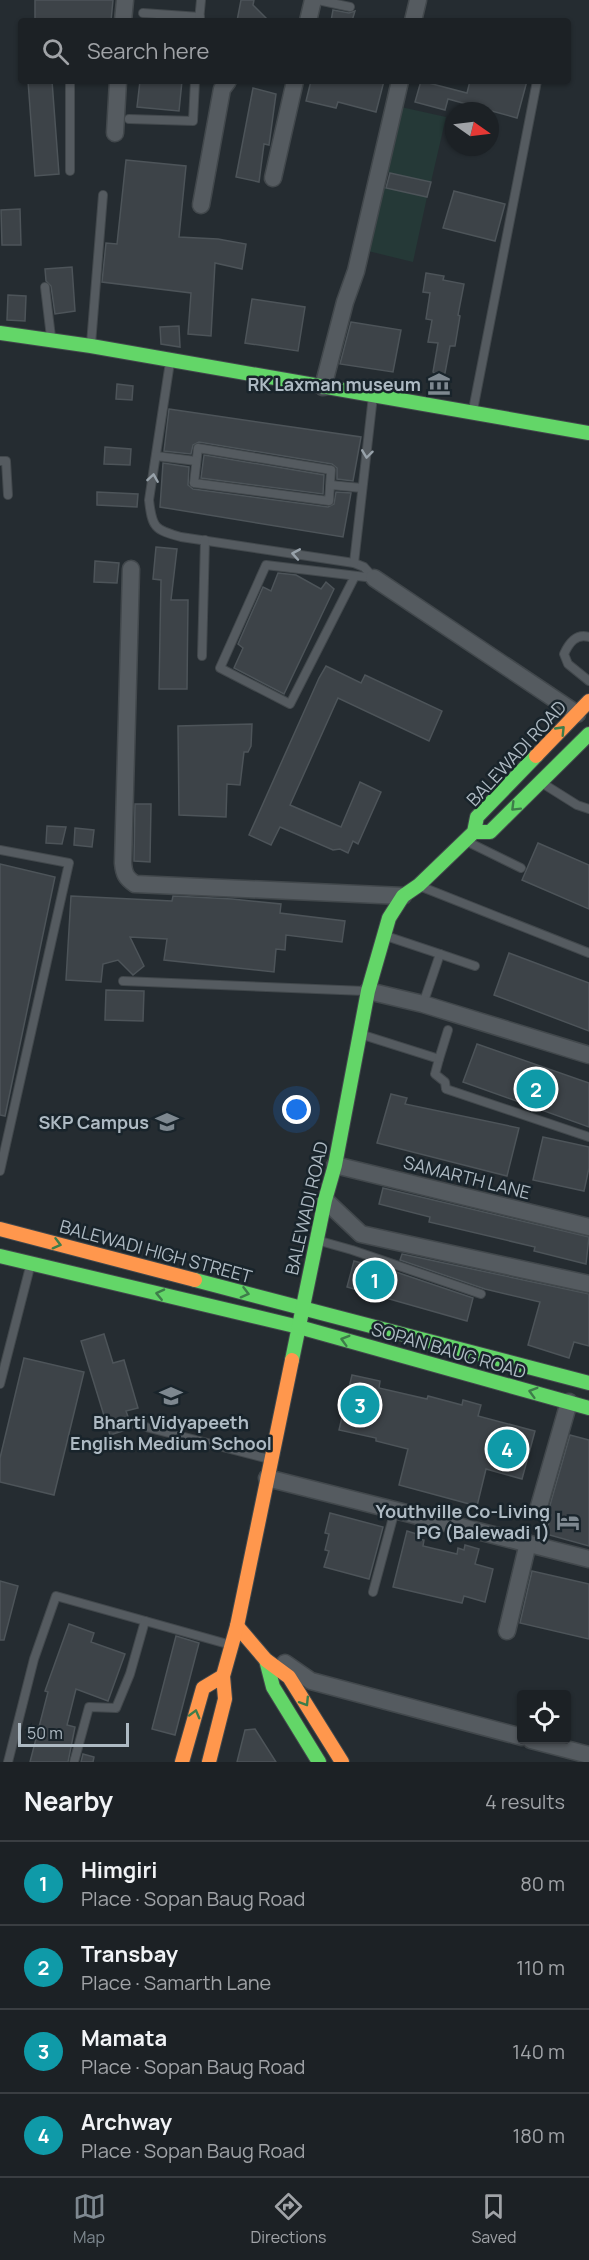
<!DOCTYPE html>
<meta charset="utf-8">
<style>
body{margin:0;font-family:Manrope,sans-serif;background:#25292d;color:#f1f3f6}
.controls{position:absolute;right:18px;bottom:18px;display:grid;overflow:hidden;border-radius:6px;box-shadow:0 2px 4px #0004}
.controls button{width:54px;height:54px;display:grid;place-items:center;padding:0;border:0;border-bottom:2px solid #3a3e42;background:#1c2125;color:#f1f3f6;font:30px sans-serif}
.compass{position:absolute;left:445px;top:102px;width:54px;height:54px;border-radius:50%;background:#1c2125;box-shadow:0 2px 4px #0004;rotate:104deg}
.scale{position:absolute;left:18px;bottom:15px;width:111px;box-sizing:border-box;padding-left:6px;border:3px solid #aebac3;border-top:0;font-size:16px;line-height:21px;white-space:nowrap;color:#aebac3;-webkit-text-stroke:4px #19242b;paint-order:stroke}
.you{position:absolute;left:297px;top:1110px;width:21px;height:21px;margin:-15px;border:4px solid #fff;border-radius:50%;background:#1a73e8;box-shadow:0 0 0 9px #1a73e833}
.badge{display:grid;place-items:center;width:39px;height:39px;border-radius:50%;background:#7e8890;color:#fff;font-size:20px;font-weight:700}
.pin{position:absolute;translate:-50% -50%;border:3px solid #fff;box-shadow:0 2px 6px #0006}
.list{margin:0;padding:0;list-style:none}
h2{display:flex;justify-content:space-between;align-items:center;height:78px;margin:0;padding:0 24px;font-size:26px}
h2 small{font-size:20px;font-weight:400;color:#a0a3a7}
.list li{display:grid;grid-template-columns:39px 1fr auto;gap:18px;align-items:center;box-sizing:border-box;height:84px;padding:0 24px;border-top:2px solid #3a3e42}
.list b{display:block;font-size:22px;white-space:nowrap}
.list p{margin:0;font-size:20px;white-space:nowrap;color:#a0a3a7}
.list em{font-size:20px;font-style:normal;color:#a0a3a7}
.icon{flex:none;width:33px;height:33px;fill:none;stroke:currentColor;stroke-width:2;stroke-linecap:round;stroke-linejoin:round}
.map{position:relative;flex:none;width:589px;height:1762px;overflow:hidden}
.search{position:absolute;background:#1c2125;box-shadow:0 2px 4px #0004;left:18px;right:18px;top:18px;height:66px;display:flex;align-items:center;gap:15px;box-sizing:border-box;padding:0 21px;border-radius:6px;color:#a0a3a7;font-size:22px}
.sheet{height:414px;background:#1c2125}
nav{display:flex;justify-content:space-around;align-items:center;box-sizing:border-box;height:84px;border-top:2px solid #3a3e42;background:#1c2125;font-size:16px;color:#a0a3a7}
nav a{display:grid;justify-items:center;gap:3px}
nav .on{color:#7e8890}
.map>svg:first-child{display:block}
</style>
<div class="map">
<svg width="589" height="1762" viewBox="0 0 589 1762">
<rect width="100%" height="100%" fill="#252c31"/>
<g fill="#253937">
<polygon points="401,107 446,117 431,182 386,172"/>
<polygon points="383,187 427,197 413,262 368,251"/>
</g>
<g fill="#3d4348" stroke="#4d5459" stroke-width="1.5">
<polygon points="35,0 113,0 111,21 35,21"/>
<polygon points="241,0 254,0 253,5 269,21 237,21"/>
<polygon points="333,10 349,13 355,11 352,21 331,21"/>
<polygon points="28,81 52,81 59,174 35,176"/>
<polygon points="140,81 182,81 179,111 137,107"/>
<polygon points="311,81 384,81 376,112 338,102 336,108 306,101"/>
<polygon points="421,81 467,93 470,81 527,81 517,118 448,99 445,110 415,102"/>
<polygon points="253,88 276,94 269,145 264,144 259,182 236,177"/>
<polygon points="126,160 186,166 179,237 218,239 246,244 242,269 215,263 211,336 188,334 191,293 102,282 106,243 117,244"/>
<polygon points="390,173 431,182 427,197 386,188"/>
<polygon points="454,191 505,204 495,241 443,228"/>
<polygon points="20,209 21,245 2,245 1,210"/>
<polygon points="72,267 75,311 55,314 51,286 46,281 45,269"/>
<polygon points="426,273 444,276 443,280 464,284 458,315 460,316 455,346 450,346 445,373 439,377 433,372 438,343 428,342 432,320 426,319 430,293 423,292"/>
<polygon points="8,295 26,296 25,321 7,320"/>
<polygon points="252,299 305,307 298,351 245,343"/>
<polygon points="351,322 401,330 393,372 340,364"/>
<polygon points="179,326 180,347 161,344 160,327"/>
<polygon points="117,384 133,386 132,400 116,399"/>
<polygon points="169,409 361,437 353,481 337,479 337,468 332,464 199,442 193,445 191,454 164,451"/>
<polygon points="105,447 131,449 130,465 104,464"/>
<polygon points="204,455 324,475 323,494 201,478"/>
<polygon points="163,463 189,467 188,485 193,489 328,507 334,504 336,492 351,493 343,537 160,507"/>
<polygon points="97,492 138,494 137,507 97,505"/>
<polygon points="156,547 177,549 171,600 188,600 187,689 159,689 161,580 153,579"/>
<polygon points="95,561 119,563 117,583 94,582"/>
<polygon points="278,573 296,575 321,589 326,582 334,589 284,694 234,668 243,648 238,644 263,587 271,591"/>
<polygon points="326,666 361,683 365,675 442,711 429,741 338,698 290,805 341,827 360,782 381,792 358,844 353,841 348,853 340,849 333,850 280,827 271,845 249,835 319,678"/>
<polygon points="252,724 251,746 248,752 244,752 240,785 227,784 226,817 179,815 178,726"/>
<polygon points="135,804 151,804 150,862 134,861"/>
<polygon points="47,826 66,827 62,844 46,843"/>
<polygon points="75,828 94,830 92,847 74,845"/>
<polygon points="538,843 589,865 589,909 522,880"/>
<polygon points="0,864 55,877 5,1116 0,1115"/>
<polygon points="71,896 172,901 173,896 232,899 281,904 280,913 345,921 342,942 286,935 285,950 276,949 274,972 164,960 167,939 130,937 144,966 133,975 118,960 103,964 101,982 66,980"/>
<polygon points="509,953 589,983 589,1031 494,995"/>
<polygon points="106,990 144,991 143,1021 105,1020"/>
<polygon points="477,1044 589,1083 589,1127 463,1082"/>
<polygon points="391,1094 407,1098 405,1104 519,1128 507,1176 377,1143"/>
<polygon points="543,1137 589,1147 589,1168 584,1191 533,1180"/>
<polygon points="383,1188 589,1237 586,1264 534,1251 535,1247 429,1222 430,1217 379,1204"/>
<polygon points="402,1254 589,1294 589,1346 574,1342 569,1358 528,1345 540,1302 485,1289 400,1260"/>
<polygon points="354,1261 393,1271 473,1298 467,1321 347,1287"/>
<polygon points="104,1334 113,1363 124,1360 138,1408 126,1411 132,1428 110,1435 81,1341"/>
<polygon points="24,1358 84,1372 54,1495 0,1482 0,1458"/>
<polygon points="352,1375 380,1381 379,1388 427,1399 428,1396 462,1405 463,1400 481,1405 478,1416 535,1431 522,1479 486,1469 477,1506 399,1485 408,1449 376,1441 376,1438 339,1430"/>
<polygon points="570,1435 589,1440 589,1546 546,1534 551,1515 548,1512"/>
<polygon points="330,1513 383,1527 369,1579 324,1567 329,1551 325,1550 329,1534 325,1533"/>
<polygon points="407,1531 420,1535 419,1539 424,1540 423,1546 457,1554 458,1548 464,1550 465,1545 479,1549 475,1564 493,1569 485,1602 464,1596 462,1603 393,1587"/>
<polygon points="532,1571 589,1584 589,1639 520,1623"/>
<polygon points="0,1581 18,1586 4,1640 0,1640"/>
<polygon points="69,1624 94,1633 91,1642 125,1654 108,1701 76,1689 67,1725 75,1727 68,1762 30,1762 48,1692 45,1691"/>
<polygon points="176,1636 199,1643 175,1735 152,1729"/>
<polygon points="255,1729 276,1762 237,1762 245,1730"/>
<polygon points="83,1754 94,1757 93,1762 81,1762"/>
</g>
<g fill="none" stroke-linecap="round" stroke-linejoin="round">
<g stroke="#42484c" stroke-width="10">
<g id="lane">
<polyline points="318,0 350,7"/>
<polyline points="143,13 200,17"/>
<polyline points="199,21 201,0"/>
<polyline points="70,81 70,171"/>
<polyline points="129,119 193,121 195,81"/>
<polyline points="45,287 51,337"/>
<polyline points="91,344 103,195"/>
<path d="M 170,362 L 149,500 C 152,528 155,530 181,537 L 354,563 L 364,567 L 374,578"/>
<polyline points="473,410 537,81"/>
<polygon points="198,448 331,470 329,501 194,483"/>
<polyline points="156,456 196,461"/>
<polyline points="0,461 6,461 8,495"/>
<polyline points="331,485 362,488"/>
<polyline points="354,563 373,396"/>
<polyline points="355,576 290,704 220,668 266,565 374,578"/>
<path d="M 589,637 C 576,633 569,643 564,654 L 568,664 L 589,681"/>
<polyline points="202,656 205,540"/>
<polyline points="542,783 577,805 589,809"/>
<polyline points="468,842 521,868"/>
<polyline points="0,850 69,863 0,1171"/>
<polyline points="422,887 589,953"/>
<polyline points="386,936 440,954 423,1004"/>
<polyline points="440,954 475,966"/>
<polyline points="123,981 365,991"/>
<polyline points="363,1035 439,1059 435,1074 445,1082 446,1089 589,1137"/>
<polyline points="439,1059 448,1030"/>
<polyline points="320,1241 352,1250 481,1294"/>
<polyline points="0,1384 30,1267"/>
<polyline points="142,1426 269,1459"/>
<polyline points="373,1592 395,1510"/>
<polyline points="8,1762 34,1659 56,1596 231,1645"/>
<polyline points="74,1762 89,1707 116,1708 130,1674 145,1621"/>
</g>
</g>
<g stroke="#42484c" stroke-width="19">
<g id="street">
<polyline points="123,21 125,0"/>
<polyline points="308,21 313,0"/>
<polyline points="413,21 418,0"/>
<polyline points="115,133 118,81"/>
<polyline points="273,178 295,81"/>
<polyline points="201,205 222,89 228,81"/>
<polyline points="323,387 345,302 356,271 400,81"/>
<path d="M 131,569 L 123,863 C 124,874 126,878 135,884 L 403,896"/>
<polyline points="374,578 577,714"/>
<polyline points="368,991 423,1004 589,1055"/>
<polyline points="335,1165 589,1227"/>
<polyline points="325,1200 361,1234 589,1284"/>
<polyline points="267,1478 589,1559"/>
<polyline points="538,1510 569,1402"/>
<polyline points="507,1631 528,1543"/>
<polyline points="285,1663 311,1681 522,1737"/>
<polyline points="531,1740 589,1755"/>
</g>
</g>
<g stroke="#42484c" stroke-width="16">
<g id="fast">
<polyline points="0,333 91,346 589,433"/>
<polyline points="474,832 490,832 589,734"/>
<polyline points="0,1256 299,1327 589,1408"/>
<polyline points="195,1280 589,1383"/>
<polyline points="292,1360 325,1200 335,1165 368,991 389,918 403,896 419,885 474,832 477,817 536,756"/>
<polyline points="266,1660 273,1687 319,1762"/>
</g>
</g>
<g stroke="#42484c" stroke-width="16">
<g id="slow">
<polyline points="536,756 589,701"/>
<polyline points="0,1229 195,1280"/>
<polyline points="237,1626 266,1660 289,1677 342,1762"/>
<polyline points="182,1762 203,1688 223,1676"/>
<polyline points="209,1762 225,1699 223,1676 237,1626 292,1360"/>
</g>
</g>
<use href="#lane" stroke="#555b60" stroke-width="8"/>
<use href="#street" stroke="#555b60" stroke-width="16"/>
<use href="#fast" stroke="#63d668" stroke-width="14"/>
<use href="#slow" stroke="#ff974d" stroke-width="14"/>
</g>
<defs><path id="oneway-chevron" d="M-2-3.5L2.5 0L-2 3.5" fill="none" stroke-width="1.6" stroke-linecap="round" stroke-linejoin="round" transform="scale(1.5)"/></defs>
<g stroke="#98a2aa">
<use href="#oneway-chevron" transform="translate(367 454) rotate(97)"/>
<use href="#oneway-chevron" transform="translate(153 478) rotate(-81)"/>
<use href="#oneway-chevron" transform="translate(296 554) rotate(-170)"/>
</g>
<g stroke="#3e7d4a">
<use href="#oneway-chevron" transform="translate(561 730) rotate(-46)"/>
<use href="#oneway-chevron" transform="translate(515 807) rotate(135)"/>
<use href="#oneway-chevron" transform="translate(57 1244) rotate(15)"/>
<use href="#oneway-chevron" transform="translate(245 1293) rotate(15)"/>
<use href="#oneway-chevron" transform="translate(160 1294) rotate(-167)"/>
<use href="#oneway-chevron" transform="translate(345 1340) rotate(-164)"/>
<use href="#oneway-chevron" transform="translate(533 1392) rotate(-164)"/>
<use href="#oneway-chevron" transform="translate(305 1702) rotate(58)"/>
<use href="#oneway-chevron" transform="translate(195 1714) rotate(-75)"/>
</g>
<defs>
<g id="museum-bare" transform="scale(1.8)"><path d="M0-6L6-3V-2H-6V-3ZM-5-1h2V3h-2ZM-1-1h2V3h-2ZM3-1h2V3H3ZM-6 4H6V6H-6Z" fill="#7e8890" stroke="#19242b" stroke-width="2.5" paint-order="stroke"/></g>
<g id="university-bare" transform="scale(1.8)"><path d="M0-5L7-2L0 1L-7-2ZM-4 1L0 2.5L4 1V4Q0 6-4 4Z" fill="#7e8890" stroke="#19242b" stroke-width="2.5" paint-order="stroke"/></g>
<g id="school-bare" transform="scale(1.8)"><path d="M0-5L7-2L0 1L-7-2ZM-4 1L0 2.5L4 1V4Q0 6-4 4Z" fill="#7e8890" stroke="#19242b" stroke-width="2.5" paint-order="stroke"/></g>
<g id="hotel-bare" transform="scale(1.8)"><path d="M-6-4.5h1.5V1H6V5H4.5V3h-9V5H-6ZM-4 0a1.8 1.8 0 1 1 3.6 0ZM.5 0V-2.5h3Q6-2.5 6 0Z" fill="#7e8890" stroke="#19242b" stroke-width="2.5" paint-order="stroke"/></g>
</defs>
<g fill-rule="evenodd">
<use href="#museum-bare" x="439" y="384"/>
<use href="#university-bare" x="167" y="1122"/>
<use href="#school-bare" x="171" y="1396"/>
<use href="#hotel-bare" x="568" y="1521"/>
</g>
<g text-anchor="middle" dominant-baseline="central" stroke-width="5" stroke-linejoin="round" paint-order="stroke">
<g font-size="18" font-weight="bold" fill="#aebac3" stroke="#19242b" text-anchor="end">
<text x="421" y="384">RK Laxman museum</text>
<text x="149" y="1122">SKP Campus</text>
<text x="171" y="1422" text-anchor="middle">Bharti Vidyapeeth<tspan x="171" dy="21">English Medium School</tspan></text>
<text x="550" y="1511">Youthville Co-Living<tspan x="550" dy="21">PG (Balewadi 1)</tspan></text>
</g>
<g font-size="18" fill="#aebac3" stroke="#19242b">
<text transform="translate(516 753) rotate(-47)">BALEWADI ROAD</text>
<text transform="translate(467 1177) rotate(14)">SAMARTH LANE</text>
<text transform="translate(306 1208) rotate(-77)">BALEWADI ROAD</text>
<text transform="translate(156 1251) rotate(15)">BALEWADI HIGH STREET</text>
<text transform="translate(449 1350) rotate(16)">SOPAN BAUG ROAD</text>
</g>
</g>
</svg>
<div class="controls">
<button><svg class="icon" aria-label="locate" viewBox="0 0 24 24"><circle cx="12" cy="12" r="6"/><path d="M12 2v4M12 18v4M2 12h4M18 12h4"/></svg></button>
</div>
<svg class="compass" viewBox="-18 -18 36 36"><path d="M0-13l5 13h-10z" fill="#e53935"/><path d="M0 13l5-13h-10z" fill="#a0a3a7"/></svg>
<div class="scale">50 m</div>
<div class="you"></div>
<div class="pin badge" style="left:375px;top:1280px;background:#0f9aa8">1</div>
<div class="pin badge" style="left:536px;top:1089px;background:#0f9aa8">2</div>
<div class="pin badge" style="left:360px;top:1405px;background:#0f9aa8">3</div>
<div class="pin badge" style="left:507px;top:1449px;background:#0f9aa8">4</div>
<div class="search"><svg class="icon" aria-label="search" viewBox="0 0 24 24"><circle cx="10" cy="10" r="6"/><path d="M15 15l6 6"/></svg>Search here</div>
</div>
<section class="sheet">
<h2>Nearby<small>4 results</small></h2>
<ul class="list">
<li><span class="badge" style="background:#0f9aa8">1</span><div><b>Himgiri</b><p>Place · Sopan Baug Road</p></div><em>80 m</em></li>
<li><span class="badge" style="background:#0f9aa8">2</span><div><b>Transbay</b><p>Place · Samarth Lane</p></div><em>110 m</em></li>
<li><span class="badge" style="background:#0f9aa8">3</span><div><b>Mamata</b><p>Place · Sopan Baug Road</p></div><em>140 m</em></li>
<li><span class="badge" style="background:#0f9aa8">4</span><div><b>Archway</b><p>Place · Sopan Baug Road</p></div><em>180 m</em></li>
</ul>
</section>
<nav>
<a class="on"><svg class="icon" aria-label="map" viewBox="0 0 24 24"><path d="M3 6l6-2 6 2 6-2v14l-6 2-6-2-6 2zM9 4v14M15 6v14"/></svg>Map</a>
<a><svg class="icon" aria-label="directions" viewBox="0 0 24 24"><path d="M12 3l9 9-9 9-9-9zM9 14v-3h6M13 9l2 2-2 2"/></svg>Directions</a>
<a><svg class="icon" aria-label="saved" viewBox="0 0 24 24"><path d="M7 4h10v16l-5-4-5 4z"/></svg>Saved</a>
</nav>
